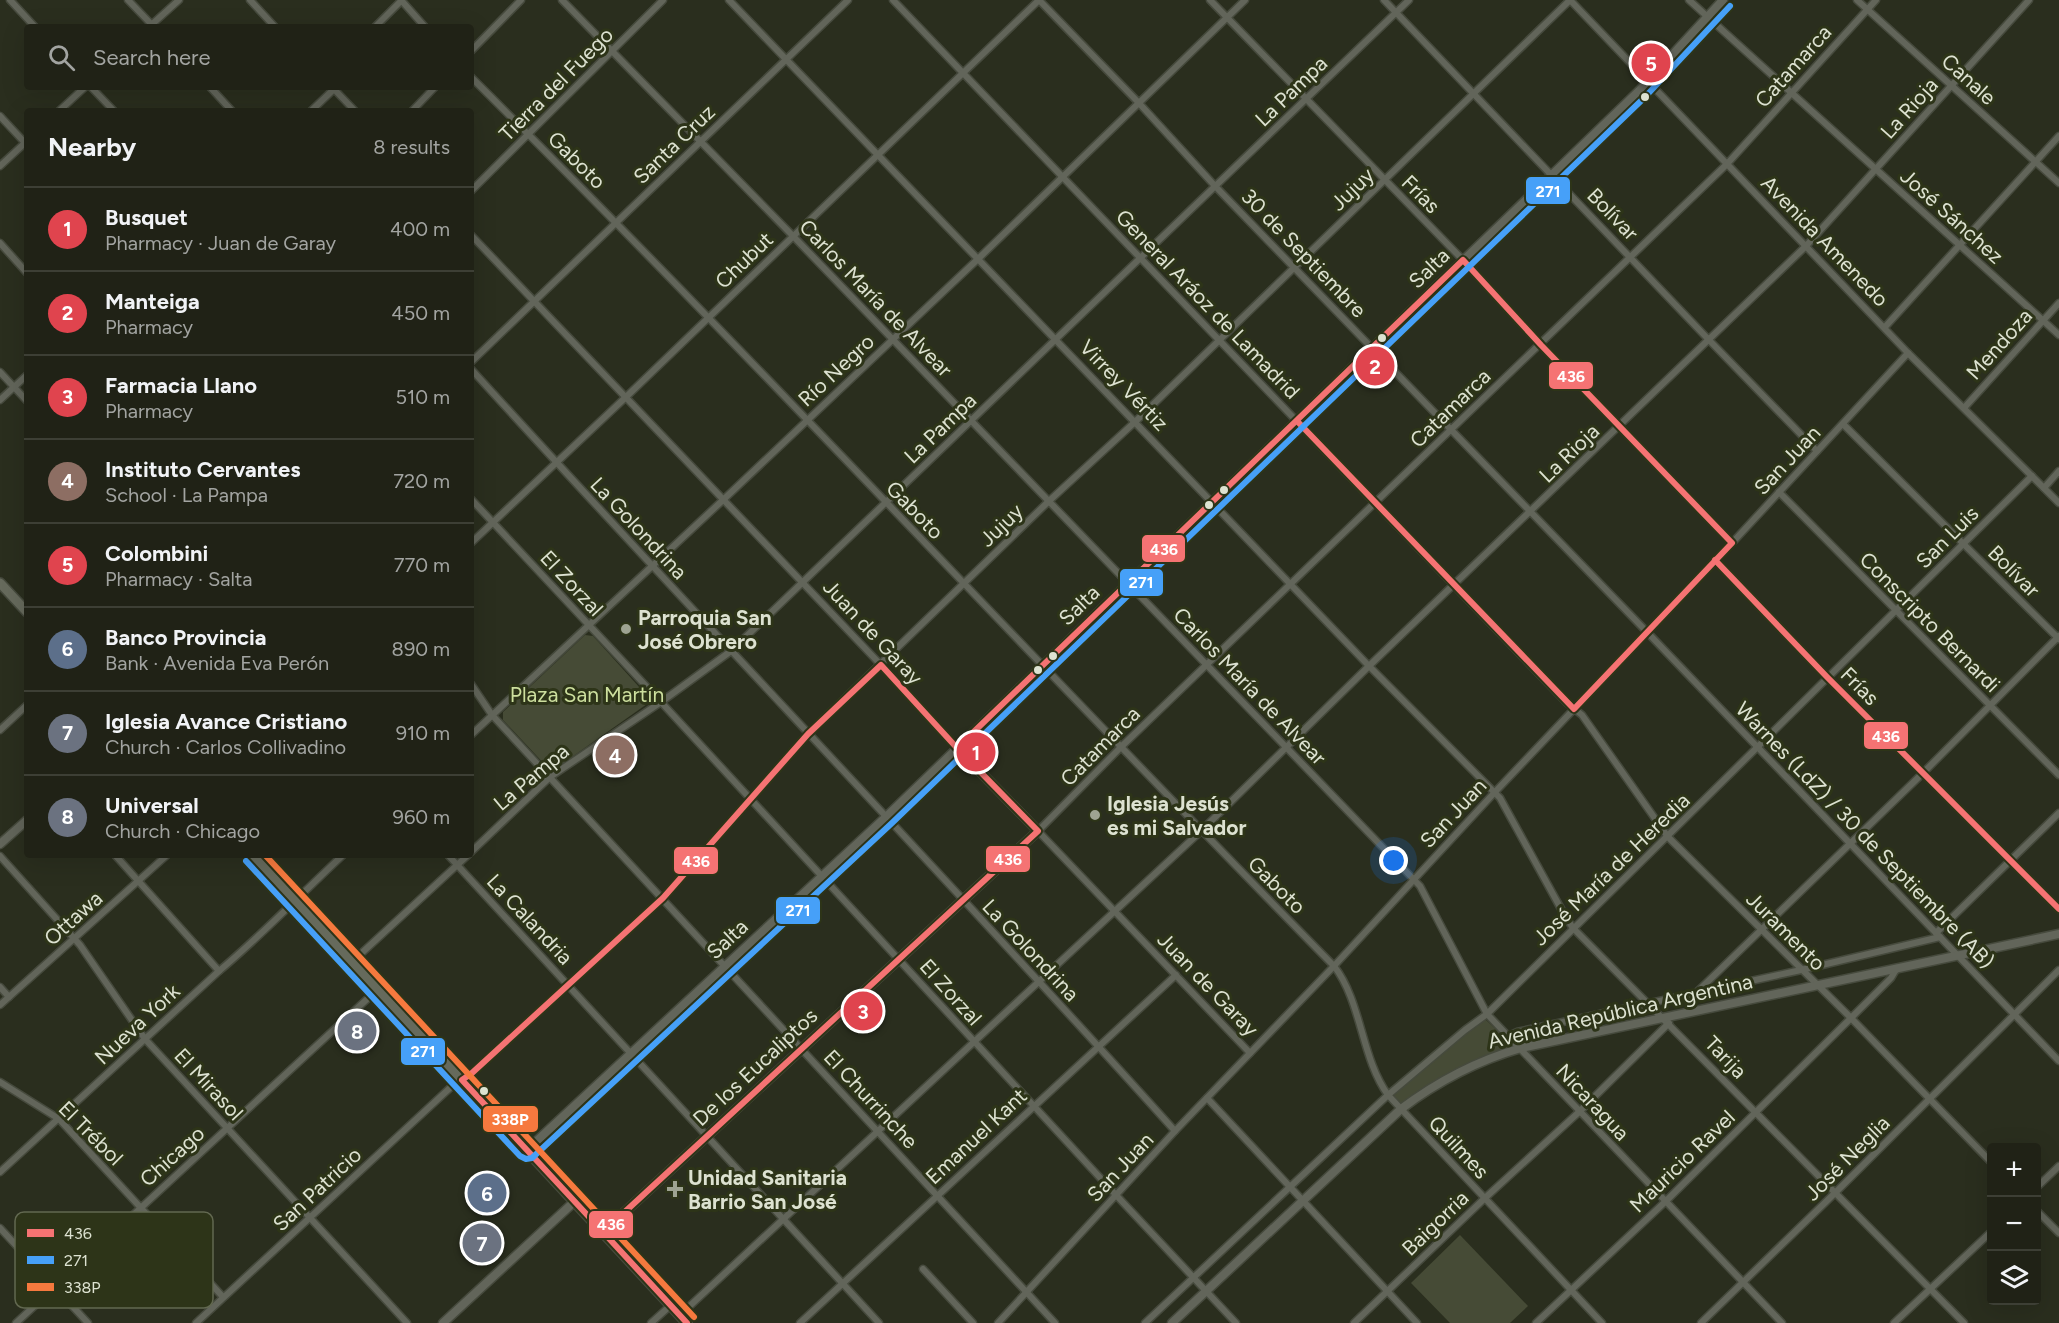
<!DOCTYPE html>
<meta charset="utf-8">
<style>
body{margin:0;font-family:Figtree,sans-serif;background:#282a1f;color:#f1f3f6}
.controls{position:absolute;right:18px;bottom:18px;display:grid;overflow:hidden;border-radius:6px;box-shadow:0 6px 24px #0002}
.controls button{width:54px;height:54px;display:grid;place-items:center;padding:0;border:0;border-bottom:2px solid #3d3f35;background:#202216;color:#f1f3f6;font:30px sans-serif}
.you{position:absolute;left:1394px;top:861px;width:21px;height:21px;margin:-15px;border:4px solid #fff;border-radius:50%;background:#1a73e8;box-shadow:0 0 0 9px #1a73e833}
.badge{display:grid;place-items:center;width:39px;height:39px;border-radius:50%;background:#ea580c;color:#fff;font-size:20px;font-weight:700}
.pin{position:absolute;translate:-50% -50%;border:3px solid #fff;box-shadow:0 2px 6px #0006}
.list{margin:0;padding:0;list-style:none}
h2{display:flex;justify-content:space-between;align-items:center;height:78px;margin:0;padding:0 24px;font-size:26px}
h2 small{font-size:20px;font-weight:400;color:#a2a4a1}
.list li{display:grid;grid-template-columns:39px 1fr auto;gap:18px;align-items:center;box-sizing:border-box;height:84px;padding:0 24px;border-top:2px solid #3d3f35}
.list b{display:block;font-size:22px;white-space:nowrap}
.list p{margin:0;font-size:20px;white-space:nowrap;color:#a2a4a1}
.list em{font-size:20px;font-style:normal;color:#a2a4a1}
.icon{flex:none;width:33px;height:33px;fill:none;stroke:currentColor;stroke-width:2;stroke-linecap:round;stroke-linejoin:round}
.map{position:relative;flex:none;width:2059px;height:1323px;overflow:hidden}
.search{position:absolute;background:#202216;box-shadow:0 6px 24px #0002;left:24px;top:24px;width:450px;height:66px;display:flex;align-items:center;gap:15px;box-sizing:border-box;padding:0 21px;border-radius:6px;color:#a2a4a1;font-size:22px}
.panel{position:absolute;background:#202216;box-shadow:0 6px 24px #0002;left:24px;top:108px;width:450px;height:750px;border-radius:6px}
.map>svg:first-child{display:block}
</style>
<div class="map">
<svg width="2059" height="1323" viewBox="0 0 2059 1323">
<rect width="100%" height="100%" fill="#2a2e1e"/>
<g fill="#464b36">
<polygon points="585,635 593,636 650,699 647,704 555,769 548,768 503,720 503,712"/>
<polygon points="1482,1020 1486,1020 1512,1044 1449,1074 1400,1104 1391,1095"/>
<polygon points="1460,1235 1528,1306 1510,1323 1450,1323 1411,1283"/>
</g>
<g fill="none" stroke-linecap="round" stroke-linejoin="round">
<g stroke="#464a3d" stroke-width="9">
<g id="street">
<polyline points="10,0 35,27"/>
<polyline points="128,0 154,27"/>
<polyline points="250,0 275,27"/>
<polyline points="401,0 425,27"/>
<polyline points="562,0 793,236 1420,886 1487,1014 1782,1323"/>
<polyline points="729,0 1369,666 1500,798 1565,916 1573,928 1964,1323"/>
<polyline points="893,0 1567,703 1582,715 1668,837 1851,1018 1992,1163"/>
<polyline points="1039,0 1138,102 1215,186 1647,632 2059,1061"/>
<polyline points="1210,0 1463,260 1541,345 1732,543"/>
<polyline points="1384,0 1709,340 1817,451"/>
<polyline points="1570,0 1908,353 2059,503"/>
<polyline points="1689,0 2059,335"/>
<polyline points="1857,0 2059,183"/>
<polyline points="149,27 179,0"/>
<polyline points="375,27 402,0"/>
<polyline points="471,51 521,0"/>
<path d="M 471,77 C 764,368 1044,672 1334,966 C 1362,1002 1361,1058 1388,1095 L 1602,1323"/>
<polyline points="91,87 114,111"/>
<polyline points="210,87 232,111"/>
<polyline points="332,87 355,111"/>
<polyline points="59,111 85,87"/>
<polyline points="311,111 334,89"/>
<polyline points="412,111 435,87"/>
<polyline points="0,116 27,145"/>
<polyline points="0,166 27,141"/>
<polyline points="471,191 663,0"/>
<polyline points="471,235 881,665 957,748"/>
<polyline points="0,243 27,273"/>
<polyline points="1885,327 2059,136"/>
<polyline points="471,362 848,0"/>
<path d="M 471,369 C 704,625 944,874 1175,1131"/>
<polyline points="0,372 27,401"/>
<polyline points="0,400 27,375"/>
<polyline points="1964,408 2059,303"/>
<polyline points="1843,424 2059,639"/>
<polyline points="2044,488 2059,471"/>
<polyline points="1779,492 2059,775"/>
<polyline points="471,499 661,702 1116,1195 1236,1323"/>
<polyline points="471,543 626,397 1039,0"/>
<polyline points="1715,560 1828,678 2059,909"/>
<polyline points="471,684 492,715 1055,1323"/>
<polyline points="0,730 27,705"/>
<polyline points="471,735 723,500 979,258 1245,0"/>
<polyline points="471,852 550,777 661,702 731,651 1409,0"/>
<polyline points="115,855 219,971"/>
<polyline points="448,855 879,1323"/>
<polyline points="0,856 80,945 145,1039 407,1323"/>
<polyline points="1936,933 2059,813"/>
<polyline points="353,961 468,855"/>
<polyline points="0,987 9,997"/>
<polyline points="1696,993 1923,773 2059,636"/>
<polyline points="0,1005 167,855"/>
<polyline points="1508,1036 1517,1032 1801,970 1940,937"/>
<polyline points="1250,1053 1038,831 1121,747 1727,164 1876,0"/>
<polyline points="0,1082 59,1119 223,1297"/>
<polyline points="1207,1098 1417,1323"/>
<path d="M 0,1172 L 219,971 C 262,935 301,894 343,855"/>
<polyline points="2036,1188 2059,1166"/>
<polyline points="2036,1210 2059,1233"/>
<polyline points="0,1228 88,1323"/>
<polyline points="923,1269 973,1323"/>
<polyline points="680,1315 1201,831 1369,666 1806,246 2029,0"/>
<polyline points="16,1323 378,989"/>
<polyline points="196,1323 451,1087 472,1073 663,898 808,734 1049,501 1136,421 1570,0"/>
<polyline points="651,1323 671,1305"/>
<polyline points="800,1323 1176,975"/>
<polyline points="998,1323 1175,1131 1334,966 1495,792 1732,543 1908,353"/>
<polyline points="1145,1323 1388,1095 1465,1030 1487,1014 2032,476"/>
<polyline points="1354,1323 1485,1198 1579,1112 1669,1023"/>
<polyline points="1536,1323 1666,1201 1851,1018 1891,978 1897,968"/>
<polyline points="1701,1323 1836,1192 2059,970"/>
<polyline points="1894,1323 1992,1231"/>
</g>
</g>
<g stroke="#464a3d" stroke-width="11">
<g id="secondary">
<polyline points="0,844 27,820"/>
<polyline points="527,1150 886,817 1639,91 1723,0"/>
<polyline points="602,1233 1038,831 957,748"/>
<polyline points="443,1323 574,1202"/>
<path d="M 1172,1323 L 1401,1109 C 1438,1081 1476,1061 1521,1048 L 2059,934"/>
</g>
</g>
<g stroke="#464a3d" stroke-width="12">
<g id="primary">
<polyline points="0,583 27,612"/>
<polyline points="253,855 687,1323"/>
</g>
</g>
<use href="#street" stroke="#62655a" stroke-width="6"/>
<use href="#secondary" stroke="#62655a" stroke-width="8"/>
<use href="#primary" stroke="#666a5c" stroke-width="9"/>
<g stroke="#2d3418" stroke-width="10">
<g id="bus-1">
<polyline points="1715,560 1828,678 2059,909"/>
<polygon points="881,665 957,748 1038,831 603,1232 462,1080 472,1073 663,898 808,734"/>
<polyline points="957,748 1463,260 1541,345 1732,543 1574,709 1297,421"/>
<polyline points="603,1232 687,1323"/>
</g>
</g>
<g stroke="#2d3418" stroke-width="10">
<polyline id="bus-2" points="246,861 520,1156 526,1159 532,1158 892,823 1645,97 1730,6"/>
</g>
<g stroke="#2d3418" stroke-width="10">
<polyline id="bus-3" points="265,855 694,1317"/>
</g>
<use href="#bus-1" stroke="#f57373" stroke-width="6"/>
<use href="#bus-2" stroke="#46a0f8" stroke-width="6"/>
<use href="#bus-3" stroke="#f6793e" stroke-width="6"/>
</g>
<g fill="#dde2d1" stroke="#2d3418" stroke-width="2">
<circle cx="1645" cy="97" r="5"/>
<circle cx="1382" cy="338" r="5"/>
<circle cx="1224" cy="490" r="5"/>
<circle cx="1209" cy="505" r="5"/>
<circle cx="1053" cy="656" r="5"/>
<circle cx="1038" cy="670" r="5"/>
<circle cx="484" cy="1091" r="5"/>
</g>
<g fill="#9ea392" stroke="#2d3418" stroke-width="2">
<circle cx="626" cy="629" r="6"/>
<circle cx="1095" cy="815" r="6"/>
<path d="M672 1180h6v6h6v6h-6v6h-6v-6h-6v-6h6z"/>
</g>
<g text-anchor="middle" dominant-baseline="central" stroke-width="6" stroke-linejoin="round" paint-order="stroke">
<g font-size="21" fill="#dde2d1" stroke="#2d3418">
<text transform="translate(1793 66) rotate(-48)">Catamarca</text>
<text transform="translate(1969 79) rotate(42)">Canale</text>
<text transform="translate(556 84) rotate(-45)">Tierra del Fuego</text>
<text transform="translate(1291 91) rotate(-44)">La Pampa</text>
<text transform="translate(1909 108) rotate(-48)">La Rioja</text>
<text transform="translate(674 144) rotate(-44)">Santa Cruz</text>
<text transform="translate(577 160) rotate(45)">Gaboto</text>
<text transform="translate(1352 189) rotate(-44)">Jujuy</text>
<text transform="translate(1421 194) rotate(45)">Frías</text>
<text transform="translate(1613 214) rotate(46)">Bolívar</text>
<text transform="translate(1952 216) rotate(42)">José Sánchez</text>
<text transform="translate(1825 241) rotate(46)">Avenida Amenedo</text>
<text transform="translate(1304 253) rotate(46)">30 de Septiembre</text>
<text transform="translate(744 260) rotate(-44)">Chubut</text>
<text transform="translate(1429 268) rotate(-44)">Salta</text>
<text transform="translate(876 298) rotate(46)">Carlos María de Alvear</text>
<text transform="translate(1208 304) rotate(46)">General Aráoz de Lamadrid</text>
<text transform="translate(1999 344) rotate(-48)">Mendoza</text>
<text transform="translate(836 370) rotate(-43)">Río Negro</text>
<text transform="translate(1124 385) rotate(46)">Virrey Vértiz</text>
<text transform="translate(1450 408) rotate(-44)">Catamarca</text>
<text transform="translate(940 428) rotate(-44)">La Pampa</text>
<text transform="translate(1569 453) rotate(-44)">La Rioja</text>
<text transform="translate(1787 460) rotate(-47)">San Juan</text>
<text transform="translate(915 510) rotate(46)">Gaboto</text>
<text transform="translate(1001 525) rotate(-44)">Jujuy</text>
<text transform="translate(639 528) rotate(47)">La Golondrina</text>
<text transform="translate(1947 537) rotate(-45)">San Luis</text>
<text transform="translate(2014 571) rotate(45)">Bolívar</text>
<text transform="translate(572 583) rotate(47)">El Zorzal</text>
<text transform="translate(1079 605) rotate(-44)">Salta</text>
<text transform="translate(1930 622) rotate(45)">Conscripto Bernardi</text>
<text transform="translate(873 632) rotate(47)">Juan de Garay</text>
<text transform="translate(1250 686) rotate(46)">Carlos María de Alvear</text>
<text transform="translate(1860 686) rotate(45)">Frías</text>
<text transform="translate(1100 746) rotate(-45)">Catamarca</text>
<text transform="translate(531 777) rotate(-40)">La Pampa</text>
<text transform="translate(1453 813) rotate(-47)">San Juan</text>
<text transform="translate(1865 835) rotate(46)">Warnes (LdZ) / 30 de Septiembre (AB)</text>
<text transform="translate(1611 869) rotate(-44)">José María de Heredia</text>
<text transform="translate(1277 885) rotate(45)">Gaboto</text>
<text transform="translate(73 918) rotate(-42)">Ottawa</text>
<text transform="translate(530 919) rotate(47)">La Calandria</text>
<text transform="translate(1786 931) rotate(45)">Juramento</text>
<text transform="translate(727 939) rotate(-43)">Salta</text>
<text transform="translate(1031 950) rotate(47)">La Golondrina</text>
<text transform="translate(1208 984) rotate(46)">Juan de Garay</text>
<text transform="translate(951 992) rotate(48)">El Zorzal</text>
<text transform="translate(1620 1011) rotate(-13)">Avenida República Argentina</text>
<text transform="translate(137 1024) rotate(-43)">Nueva York</text>
<text transform="translate(1726 1057) rotate(46)">Tarija</text>
<text transform="translate(755 1067) rotate(-43)">De los Eucaliptos</text>
<text transform="translate(209 1084) rotate(47)">El Mirasol</text>
<text transform="translate(871 1099) rotate(47)">El Churrinche</text>
<text transform="translate(1593 1102) rotate(47)">Nicaragua</text>
<text transform="translate(91 1133) rotate(45)">El Trébol</text>
<text transform="translate(976 1136) rotate(-43)">Emanuel Kant</text>
<text transform="translate(1459 1147) rotate(47)">Quilmes</text>
<text transform="translate(172 1156) rotate(-42)">Chicago</text>
<text transform="translate(1847 1158) rotate(-45)">José Neglia</text>
<text transform="translate(1682 1161) rotate(-44)">Mauricio Ravel</text>
<text transform="translate(1120 1167) rotate(-47)">San Juan</text>
<text transform="translate(317 1189) rotate(-43)">San Patricio</text>
<text transform="translate(1435 1223) rotate(-44)">Baigorria</text>
</g>
<g font-size="21" font-weight="bold" fill="#dde2d1" stroke="#2d3418" text-anchor="start">
<text x="638" y="617">Parroquia San<tspan x="638" dy="24">José Obrero</tspan></text>
<text x="1107" y="803">Iglesia Jesús<tspan x="1107" dy="24">es mi Salvador</tspan></text>
<text x="688" y="1177">Unidad Sanitaria<tspan x="688" dy="24">Barrio San José</tspan></text>
</g>
<g font-size="21" fill="#cddf9e" stroke="#2d3418">
<text x="587" y="694">Plaza San Martín</text>
</g>
</g>
<rect x="15" y="1212" width="198" height="96" rx="9" fill="#2d3418" stroke="#626850" stroke-width="1.5"/>
<rect x="27" y="1229" width="27" height="8" fill="#f57373"/>
<rect x="27" y="1256" width="27" height="8" fill="#46a0f8"/>
<rect x="27" y="1283" width="27" height="8" fill="#f6793e"/>
<g font-size="16" fill="#dde2d1">
<text x="64" y="1239">436</text>
<text x="64" y="1266">271</text>
<text x="64" y="1293">338P</text>
</g>
<g stroke="#2d3418" stroke-width="2">
<rect x="1525" y="176" width="46" height="29" rx="6" fill="#46a0f8"/>
<rect x="1548" y="361" width="46" height="29" rx="6" fill="#f57373"/>
<rect x="1141" y="534" width="45" height="29" rx="6" fill="#f57373"/>
<rect x="1119" y="568" width="45" height="29" rx="6" fill="#46a0f8"/>
<rect x="1863" y="721" width="46" height="29" rx="6" fill="#f57373"/>
<rect x="985" y="845" width="46" height="28" rx="6" fill="#f57373"/>
<rect x="673" y="846" width="46" height="29" rx="6" fill="#f57373"/>
<rect x="775" y="896" width="46" height="29" rx="6" fill="#46a0f8"/>
<rect x="400" y="1037" width="46" height="29" rx="6" fill="#46a0f8"/>
<rect x="482" y="1105" width="57" height="28" rx="6" fill="#f6793e"/>
<rect x="588" y="1210" width="46" height="29" rx="6" fill="#f57373"/>
</g>
<g font-size="16" text-anchor="middle" font-weight="bold" fill="#fff">
<text x="1548" y="197">271</text>
<text x="1571" y="382">436</text>
<text x="1164" y="555">436</text>
<text x="1141" y="588">271</text>
<text x="1886" y="742">436</text>
<text x="1008" y="865">436</text>
<text x="696" y="867">436</text>
<text x="798" y="916">271</text>
<text x="423" y="1057">271</text>
<text x="510" y="1125">338P</text>
<text x="611" y="1230">436</text>
</g>
</svg>
<div class="controls">
<button>+</button>
<button>−</button>
<button><svg class="icon" aria-label="layers" viewBox="0 0 24 24"><path d="M12 4l9 5-9 5-9-5zM3 14l9 5 9-5"/></svg></button>
</div>
<div class="you"></div>
<div class="pin badge" style="left:976px;top:752px;background:#e0444e">1</div>
<div class="pin badge" style="left:1375px;top:366px;background:#e0444e">2</div>
<div class="pin badge" style="left:863px;top:1011px;background:#e0444e">3</div>
<div class="pin badge" style="left:615px;top:755px;background:#8d6e63">4</div>
<div class="pin badge" style="left:1651px;top:63px;background:#e0444e">5</div>
<div class="pin badge" style="left:487px;top:1193px;background:#5c6f8a">6</div>
<div class="pin badge" style="left:482px;top:1243px;background:#6b7280">7</div>
<div class="pin badge" style="left:357px;top:1031px;background:#6b7280">8</div>
<div class="search"><svg class="icon" aria-label="search" viewBox="0 0 24 24"><circle cx="10" cy="10" r="6"/><path d="M15 15l6 6"/></svg>Search here</div>
<section class="panel">
<h2>Nearby<small>8 results</small></h2>
<ul class="list">
<li><span class="badge" style="background:#e0444e">1</span><div><b>Busquet</b><p>Pharmacy · Juan de Garay</p></div><em>400 m</em></li>
<li><span class="badge" style="background:#e0444e">2</span><div><b>Manteiga</b><p>Pharmacy</p></div><em>450 m</em></li>
<li><span class="badge" style="background:#e0444e">3</span><div><b>Farmacia Llano</b><p>Pharmacy</p></div><em>510 m</em></li>
<li><span class="badge" style="background:#8d6e63">4</span><div><b>Instituto Cervantes</b><p>School · La Pampa</p></div><em>720 m</em></li>
<li><span class="badge" style="background:#e0444e">5</span><div><b>Colombini</b><p>Pharmacy · Salta</p></div><em>770 m</em></li>
<li><span class="badge" style="background:#5c6f8a">6</span><div><b>Banco Provincia</b><p>Bank · Avenida Eva Perón</p></div><em>890 m</em></li>
<li><span class="badge" style="background:#6b7280">7</span><div><b>Iglesia Avance Cristiano</b><p>Church · Carlos Collivadino</p></div><em>910 m</em></li>
<li><span class="badge" style="background:#6b7280">8</span><div><b>Universal</b><p>Church · Chicago</p></div><em>960 m</em></li>
</ul>
</section>
</div>
